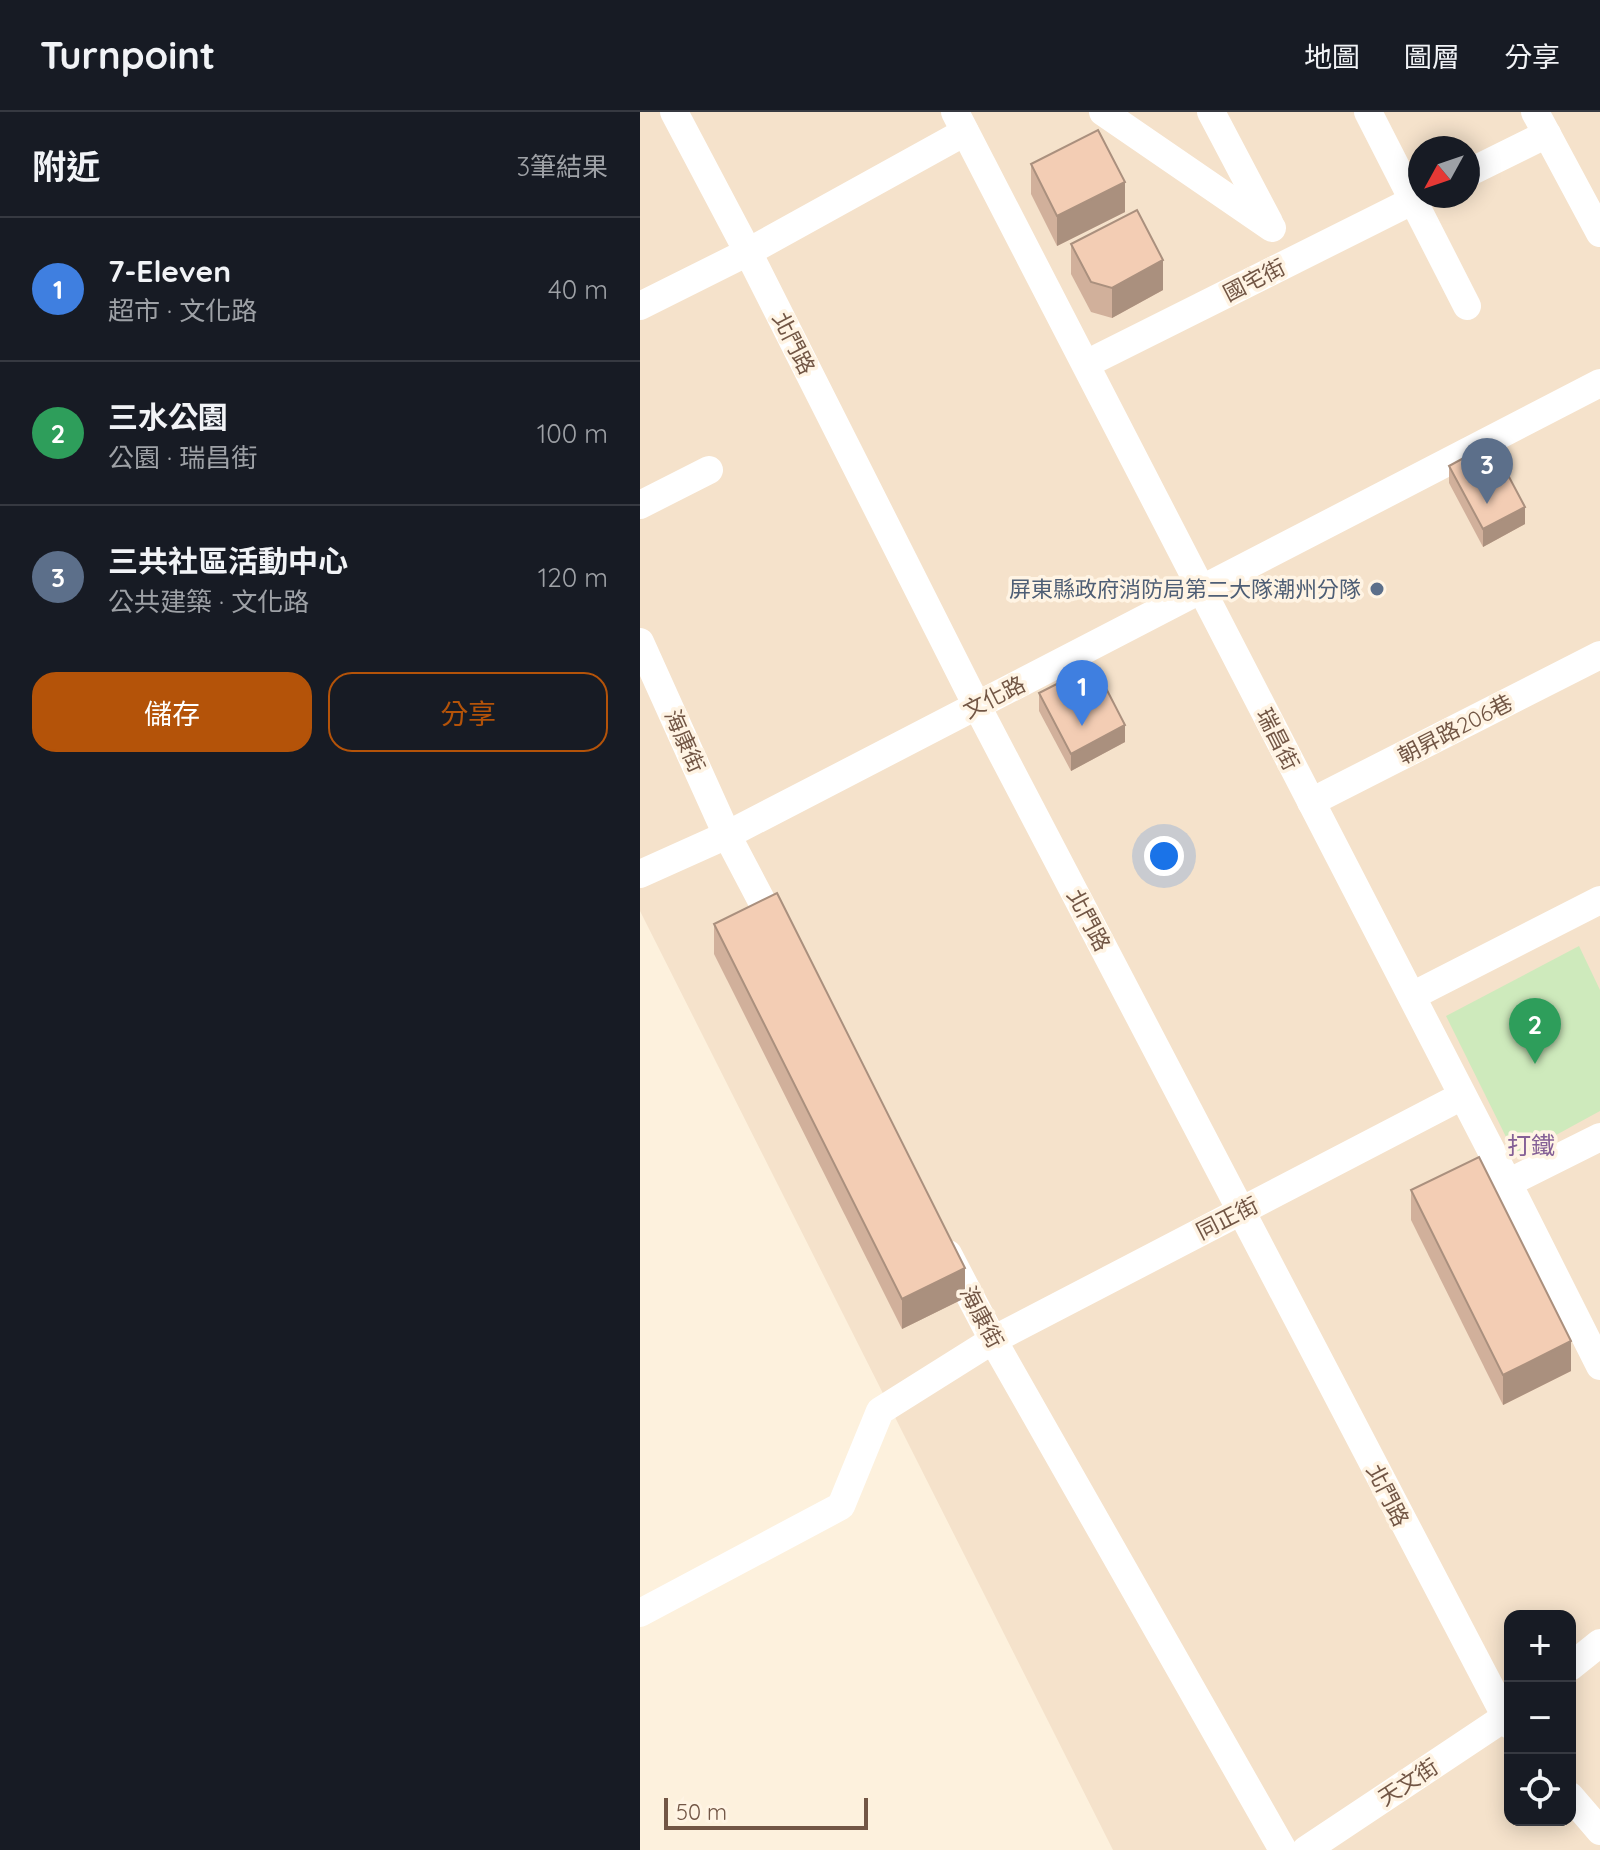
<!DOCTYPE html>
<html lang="zh-TW">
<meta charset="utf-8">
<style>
body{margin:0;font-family:Quicksand,"Noto Sans TC",sans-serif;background:#20242c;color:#f1f3f6}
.controls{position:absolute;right:24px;bottom:24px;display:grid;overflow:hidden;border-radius:16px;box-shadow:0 4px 20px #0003}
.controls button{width:72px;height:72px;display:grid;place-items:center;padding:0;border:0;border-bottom:2px solid #363941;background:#171b24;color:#f1f3f6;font:40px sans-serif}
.compass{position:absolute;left:768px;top:24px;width:72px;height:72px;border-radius:50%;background:#171b24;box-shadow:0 4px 20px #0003;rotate:230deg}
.scale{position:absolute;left:24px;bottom:20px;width:204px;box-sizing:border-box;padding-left:8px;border:4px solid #725645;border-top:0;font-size:22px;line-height:28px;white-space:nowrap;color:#725645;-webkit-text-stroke:6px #fff4e4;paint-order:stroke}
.you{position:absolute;left:524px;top:744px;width:28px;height:28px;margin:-20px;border:6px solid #fff;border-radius:50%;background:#1a73e8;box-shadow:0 0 0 12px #1a73e833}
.badge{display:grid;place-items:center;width:52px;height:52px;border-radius:50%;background:#b45309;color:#fff;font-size:26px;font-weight:700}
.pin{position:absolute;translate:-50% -66px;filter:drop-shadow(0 2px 4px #0008)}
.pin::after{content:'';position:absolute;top:42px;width:28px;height:24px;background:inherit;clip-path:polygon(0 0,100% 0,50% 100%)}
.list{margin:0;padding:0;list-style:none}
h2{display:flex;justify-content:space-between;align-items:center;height:104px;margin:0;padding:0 32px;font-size:34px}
h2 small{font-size:26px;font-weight:400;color:#9ea1a6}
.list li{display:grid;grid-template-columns:52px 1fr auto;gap:24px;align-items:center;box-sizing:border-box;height:144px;padding:0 32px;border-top:2px solid #363941}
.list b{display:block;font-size:30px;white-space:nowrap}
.list p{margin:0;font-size:26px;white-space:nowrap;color:#9ea1a6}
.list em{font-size:26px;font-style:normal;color:#9ea1a6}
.actions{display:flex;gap:16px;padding:24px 32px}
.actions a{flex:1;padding:18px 0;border:2px solid #b45309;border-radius:24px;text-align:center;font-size:28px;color:#b45309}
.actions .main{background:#b45309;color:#fff}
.icon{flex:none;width:44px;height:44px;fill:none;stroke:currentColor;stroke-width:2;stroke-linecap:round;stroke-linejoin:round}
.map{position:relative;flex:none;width:960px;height:1738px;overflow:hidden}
header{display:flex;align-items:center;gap:48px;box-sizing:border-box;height:112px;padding:0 40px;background:#171b24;border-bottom:2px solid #363941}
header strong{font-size:38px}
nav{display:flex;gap:44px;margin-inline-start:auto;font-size:28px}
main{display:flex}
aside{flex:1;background:#171b24}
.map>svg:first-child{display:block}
</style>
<header>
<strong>Turnpoint</strong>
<nav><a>地圖</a><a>圖層</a><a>分享</a></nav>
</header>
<main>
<aside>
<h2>附近<small>3筆結果</small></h2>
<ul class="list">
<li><span class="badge" style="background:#3f7fe0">1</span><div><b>7-Eleven</b><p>超市 · 文化路</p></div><em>40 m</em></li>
<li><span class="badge" style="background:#2e9e5b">2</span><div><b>三水公園</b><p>公園 · 瑞昌街</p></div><em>100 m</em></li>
<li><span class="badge" style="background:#5c6f8a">3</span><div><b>三共社區活動中心</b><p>公共建築 · 文化路</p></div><em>120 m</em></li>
</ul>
<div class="actions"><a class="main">儲存</a><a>分享</a></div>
</aside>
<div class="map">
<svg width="960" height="1738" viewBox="0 0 960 1738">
<rect width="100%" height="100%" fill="#fdf1dd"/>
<path fill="#f5e2cb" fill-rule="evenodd" d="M 0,0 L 960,0 L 960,1738 L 473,1738 L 0,799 ZM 780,36 L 828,36 L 828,84 L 780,84 ZM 870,1504 L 930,1504 L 930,1708 L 870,1708 Z"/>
<polygon fill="#ceeabc" points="939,834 960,878 960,999 876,1045 806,904"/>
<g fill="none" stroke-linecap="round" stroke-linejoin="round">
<g stroke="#fff" stroke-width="28">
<polyline points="34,0 108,140 337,594 870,1613"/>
<polyline points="315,0 868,1071 960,1254"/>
<polyline points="463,0 632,116"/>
<polyline points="571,0 629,110"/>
<polyline points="728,0 827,194"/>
<polyline points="895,0 960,121"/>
<polyline points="828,61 907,22"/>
<polyline points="0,194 108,140 325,20"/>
<polyline points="446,252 782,84"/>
<polyline points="0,393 69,358"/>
<polyline points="0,530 87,723 139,822"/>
<polyline points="671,690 960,543"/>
<polyline points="0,762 87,723 960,271"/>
<polyline points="772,884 960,788"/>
<polyline points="868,1071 960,1025"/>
<polyline points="308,1142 353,1228 643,1738"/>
<polyline points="0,1501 201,1394 240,1299 353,1228 822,984"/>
<polyline points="930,1555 960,1531"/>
<polyline points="930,1684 960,1719"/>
<polyline points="666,1738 870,1602"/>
</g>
</g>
<g fill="#d1b09b">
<polygon points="391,52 485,100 417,134 391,82"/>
<polygon points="431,132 523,178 472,206 451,200 431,162"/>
<polygon points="809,354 885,412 843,435 809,371"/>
<polygon points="399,581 485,630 431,659 399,599"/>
<polygon points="74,812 325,1186 262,1217 74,842"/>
<polygon points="771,1078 931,1259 863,1293 771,1108"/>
</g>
<g fill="#aa907e">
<polygon points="485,70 485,100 417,134 417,104"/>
<polygon points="523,148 523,178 472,206 472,176"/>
<polygon points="885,395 885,412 843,435 843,417"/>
<polygon points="485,613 485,630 431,659 431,642"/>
<polygon points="325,1156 325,1186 262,1217 262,1187"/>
<polygon points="931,1229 931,1259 863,1293 863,1263"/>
</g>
<g fill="#f3cdb4" stroke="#aa907e" stroke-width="2">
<polygon points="458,18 485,70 417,104 391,52"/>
<polygon points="497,98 523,148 472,176 451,170 431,132"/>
<polygon points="851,331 885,395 843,417 809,354"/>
<polygon points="454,553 485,613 431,642 399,581"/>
<polygon points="137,781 325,1156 262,1187 74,812"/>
<polygon points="839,1045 931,1229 863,1263 771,1078"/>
</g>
<circle fill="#5c6f8a" stroke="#fff4e4" stroke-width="3" cx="737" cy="477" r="8"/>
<g text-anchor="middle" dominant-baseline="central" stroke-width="7" stroke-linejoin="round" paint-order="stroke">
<g font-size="22" fill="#725645" stroke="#fff4e4">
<text transform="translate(614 168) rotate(-27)">國宅街</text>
<text transform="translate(154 231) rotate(63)">北門路</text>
<text transform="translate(354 585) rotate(-27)">文化路</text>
<text transform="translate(815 617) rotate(-27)">朝昇路206巷</text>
<text transform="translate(638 627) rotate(63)">瑞昌街</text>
<text transform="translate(45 629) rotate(66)">海康街</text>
<text transform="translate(449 808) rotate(62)">北門路</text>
<text transform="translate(587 1106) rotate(-27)">同正街</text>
<text transform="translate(342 1205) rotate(62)">海康街</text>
<text transform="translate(748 1383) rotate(63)">北門路</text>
<text transform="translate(768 1670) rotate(-33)">天文街</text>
</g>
<g font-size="22" fill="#4e5e75" stroke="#fff4e4" text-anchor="end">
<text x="721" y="477">屏東縣政府消防局第二大隊潮州分隊</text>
</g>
<g font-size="24" fill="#856096" stroke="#fff4e4">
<text x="891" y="1033">打鐵</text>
</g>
</g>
</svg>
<div class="controls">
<button>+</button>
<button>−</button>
<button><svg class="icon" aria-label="locate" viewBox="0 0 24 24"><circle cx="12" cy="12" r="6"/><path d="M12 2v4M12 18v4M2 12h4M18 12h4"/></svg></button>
</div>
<svg class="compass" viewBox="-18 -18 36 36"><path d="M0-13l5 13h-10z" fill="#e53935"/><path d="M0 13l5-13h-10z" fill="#9ea1a6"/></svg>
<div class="scale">50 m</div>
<div class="you"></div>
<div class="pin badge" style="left:442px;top:614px;background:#3f7fe0">1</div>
<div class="pin badge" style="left:895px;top:952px;background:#2e9e5b">2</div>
<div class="pin badge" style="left:847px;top:392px;background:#5c6f8a">3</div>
</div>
</main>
